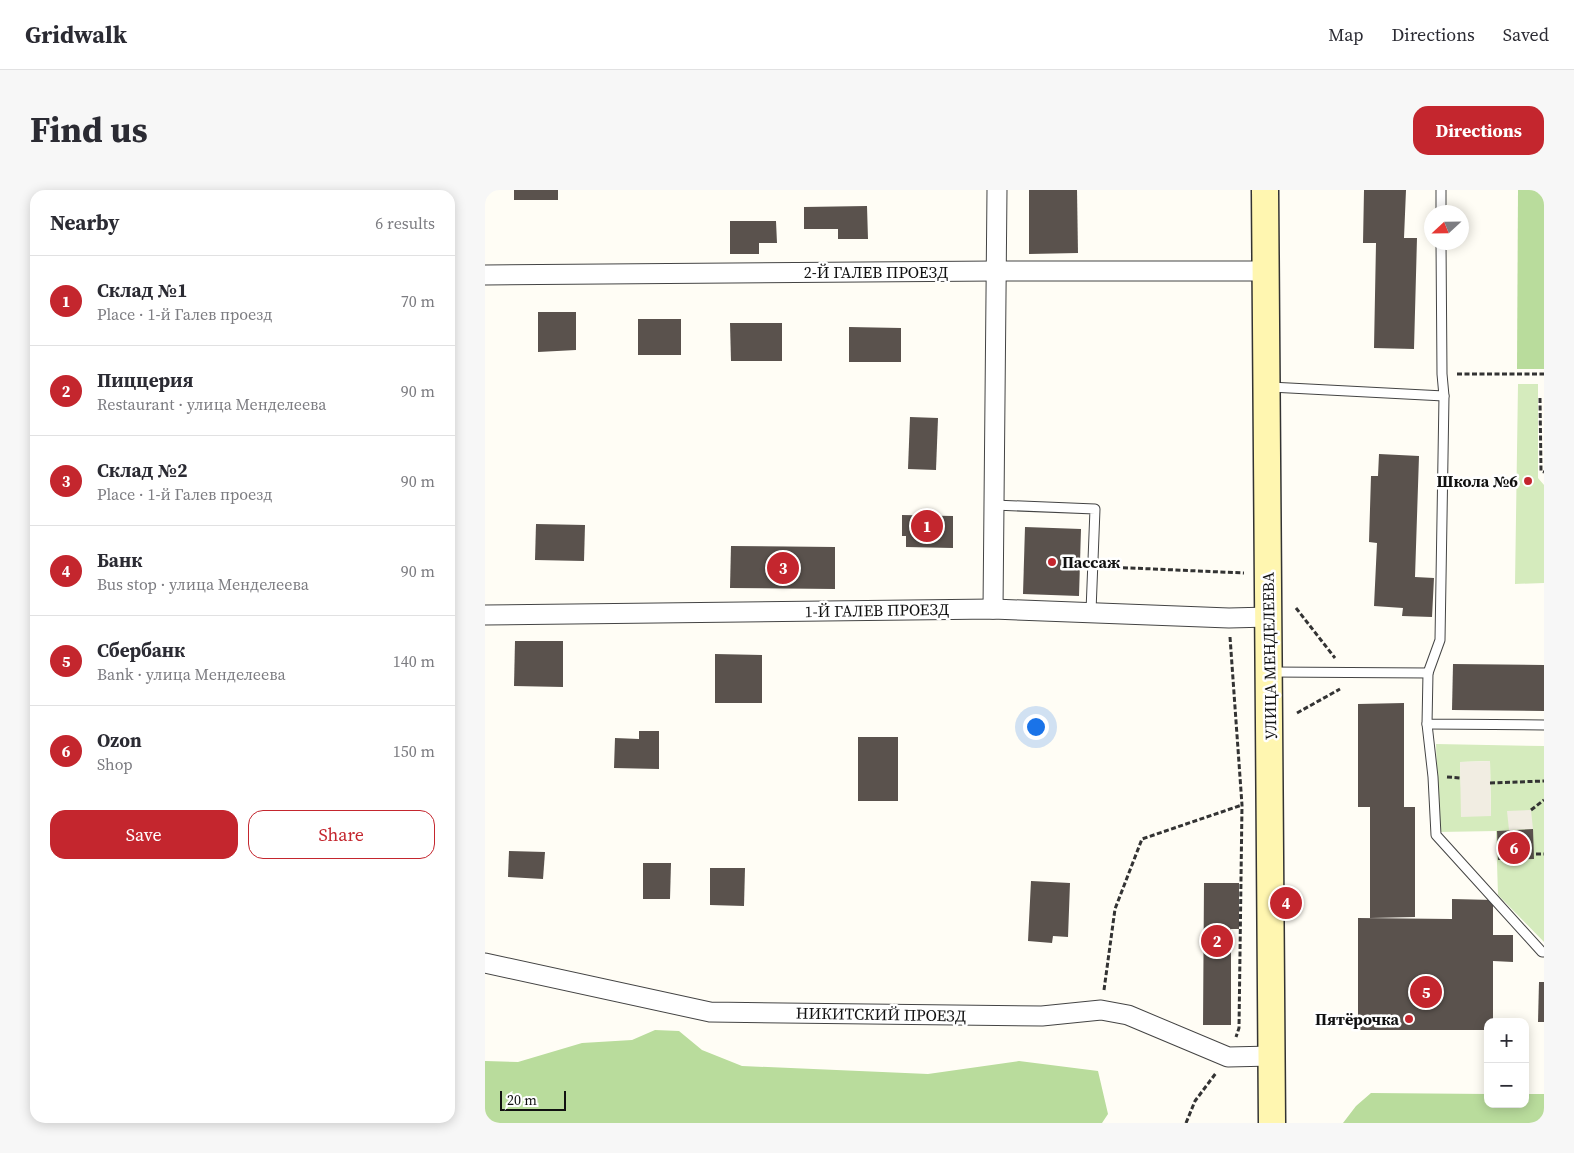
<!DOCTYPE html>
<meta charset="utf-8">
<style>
body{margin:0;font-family:"Source Serif 4",serif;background:#f7f7f7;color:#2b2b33}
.controls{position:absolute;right:15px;bottom:15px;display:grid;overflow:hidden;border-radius:10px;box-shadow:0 2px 12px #0003}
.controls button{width:45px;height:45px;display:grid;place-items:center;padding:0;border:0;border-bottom:1px solid #e1e1e2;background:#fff;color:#2b2b33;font:25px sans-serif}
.compass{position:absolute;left:939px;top:15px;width:45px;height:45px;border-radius:50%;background:#fff;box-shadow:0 2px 12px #0003;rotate:248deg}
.scale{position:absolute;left:15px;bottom:12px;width:66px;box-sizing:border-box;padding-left:5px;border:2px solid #111;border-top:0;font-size:14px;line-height:18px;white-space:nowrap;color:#111;-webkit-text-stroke:4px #fff;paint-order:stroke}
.you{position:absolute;left:550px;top:536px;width:18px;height:18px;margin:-12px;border:4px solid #fff;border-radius:50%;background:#1a73e8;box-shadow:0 0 0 8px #1a73e833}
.badge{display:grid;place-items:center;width:32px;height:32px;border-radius:50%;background:#c4262e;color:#fff;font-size:16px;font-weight:700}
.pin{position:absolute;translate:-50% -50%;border:2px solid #fff;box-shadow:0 1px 5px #0006}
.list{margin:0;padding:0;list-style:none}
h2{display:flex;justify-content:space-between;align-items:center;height:65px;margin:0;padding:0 20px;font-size:21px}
h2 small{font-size:16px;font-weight:400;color:#7c7c81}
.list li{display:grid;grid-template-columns:32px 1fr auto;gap:15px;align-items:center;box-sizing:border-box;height:90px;padding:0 20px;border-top:1px solid #e1e1e2}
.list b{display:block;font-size:19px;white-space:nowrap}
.list p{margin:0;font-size:16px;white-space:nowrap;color:#7c7c81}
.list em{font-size:16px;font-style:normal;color:#7c7c81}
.actions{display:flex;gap:10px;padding:15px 20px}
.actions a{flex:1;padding:11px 0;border:1px solid #c4262e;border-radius:15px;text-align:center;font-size:18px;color:#c4262e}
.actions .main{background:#c4262e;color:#fff}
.map{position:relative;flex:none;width:1059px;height:933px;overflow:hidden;border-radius:15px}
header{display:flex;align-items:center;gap:30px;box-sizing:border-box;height:70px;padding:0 25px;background:#fff;border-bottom:1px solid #e1e1e2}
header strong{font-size:24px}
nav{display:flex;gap:28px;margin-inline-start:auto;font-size:18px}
.intro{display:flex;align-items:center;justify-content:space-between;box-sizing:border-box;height:120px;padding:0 30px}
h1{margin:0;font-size:35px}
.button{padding:12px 22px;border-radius:15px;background:#c4262e;color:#fff;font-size:18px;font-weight:700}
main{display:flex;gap:30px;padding:0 30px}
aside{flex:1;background:#fff;border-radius:15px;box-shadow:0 2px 12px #0003}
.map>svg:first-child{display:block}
</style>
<header>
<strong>Gridwalk</strong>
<nav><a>Map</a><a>Directions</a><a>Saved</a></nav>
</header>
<div class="intro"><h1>Find us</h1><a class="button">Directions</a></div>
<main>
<aside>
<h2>Nearby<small>6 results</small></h2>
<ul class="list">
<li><span class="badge">1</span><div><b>Склад №1</b><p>Place · 1-й Галев проезд</p></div><em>70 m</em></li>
<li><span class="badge">2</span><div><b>Пиццерия</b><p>Restaurant · улица Менделеева</p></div><em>90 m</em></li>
<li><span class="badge">3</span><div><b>Склад №2</b><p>Place · 1-й Галев проезд</p></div><em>90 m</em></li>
<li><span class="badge">4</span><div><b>Банк</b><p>Bus stop · улица Менделеева</p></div><em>90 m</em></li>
<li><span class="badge">5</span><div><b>Сбербанк</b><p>Bank · улица Менделеева</p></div><em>140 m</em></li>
<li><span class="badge">6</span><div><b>Ozon</b><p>Shop</p></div><em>150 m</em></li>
</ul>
<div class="actions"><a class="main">Save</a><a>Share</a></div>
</aside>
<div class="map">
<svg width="1059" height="933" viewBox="0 0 1059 933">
<rect width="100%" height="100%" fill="#fffdf5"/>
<g fill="#d5ebbd" fill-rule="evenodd">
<polygon points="1033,194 1053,194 1053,288 1059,295 1059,393 1030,394"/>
<path d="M 951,554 L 1059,556 L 1059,752 L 1013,705 L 1011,641 L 954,642 ZM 1005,571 L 1006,626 L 977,626 L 975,572 ZM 1012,641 L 1049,669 L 1014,670 Z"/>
</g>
<g fill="#b9dc9c">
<polygon points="1033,0 1059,0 1059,179 1032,179"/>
<polygon points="170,840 194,841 217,860 257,876 443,884 534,871 613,881 623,924 617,933 0,933 0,871 33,872 97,853 147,850"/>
<polygon points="886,903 1003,904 1003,914 1040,914 1040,904 1059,904 1059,933 858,933 871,916"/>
</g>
<g fill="#f1ede2">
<polygon points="1005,571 1006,626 976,627 975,572"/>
<polygon points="1046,620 1048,639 1024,640 1022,621"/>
</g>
<g fill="#5a524d">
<rect x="29" y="0" width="44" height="10"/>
<polygon points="544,0 592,0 593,63 544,64"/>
<polygon points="879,0 921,0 919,48 932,48 929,159 889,158 891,53 878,53"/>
<polygon points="382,16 383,49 353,49 353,39 319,39 319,17"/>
<polygon points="245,31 291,31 292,53 274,53 274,64 245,64"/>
<polygon points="53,122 91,122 91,160 53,162"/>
<rect x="153" y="129" width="43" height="36"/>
<polygon points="245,133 297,133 297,171 246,171"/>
<polygon points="364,137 416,138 416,172 364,172"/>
<polygon points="425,227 453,228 451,280 423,279"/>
<polygon points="894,264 934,266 930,387 949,388 947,427 917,426 918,418 889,416 892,353 884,352 886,286 893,286"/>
<polygon points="417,325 468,326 468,358 421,357 421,346 417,346"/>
<polygon points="51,334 100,335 99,371 50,370"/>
<polygon points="540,337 596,339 594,406 538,404"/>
<polygon points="246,356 350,357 350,399 245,398"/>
<polygon points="30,451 78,451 78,497 29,496"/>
<polygon points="230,464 277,465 277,513 230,513"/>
<polygon points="968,474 1059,475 1059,521 967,520"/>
<polygon points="919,513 919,617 930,617 930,727 885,728 885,617 873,617 873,514"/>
<polygon points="154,541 174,541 174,579 129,578 130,548 154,549"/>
<rect x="373" y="547" width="40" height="64"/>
<polygon points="1048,639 1049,669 1013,670 1012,641"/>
<polygon points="24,661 60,662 58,689 23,687"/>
<polygon points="158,673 186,673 185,709 158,709"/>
<polygon points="225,678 260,678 259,716 225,715"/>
<polygon points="546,691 585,693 583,747 568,746 567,753 543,751"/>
<polygon points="719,693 754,693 754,739 746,739 746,835 718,835"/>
<polygon points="967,709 1008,710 1008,745 1028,745 1028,772 1008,771 1008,832 1003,832 1003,840 873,840 873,728 967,729"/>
<polygon points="1054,792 1059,792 1059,832 1053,832"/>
</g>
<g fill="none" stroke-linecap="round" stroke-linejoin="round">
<g stroke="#444" stroke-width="11">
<g id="service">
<polyline points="956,0 956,22"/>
<polyline points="785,197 959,206"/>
<polyline points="509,315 610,319 606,421"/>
<polyline points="785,482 943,483 942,534 1059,535"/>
<polyline points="943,483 955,450 959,206 957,184 956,52"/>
<polyline points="942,534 948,587 951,645 1057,762 1059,762"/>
</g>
</g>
<g stroke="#444" stroke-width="21">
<g id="minor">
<polyline points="0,85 511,81 781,81"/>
<polyline points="508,419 512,0"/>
<polyline points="0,425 508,419 744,428 784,427"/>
<polyline points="0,773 225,822 557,826 616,820 643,825 743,867 787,866"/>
</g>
</g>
<g stroke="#333" stroke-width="29">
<polyline id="secondary" points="780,0 787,933"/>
</g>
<g stroke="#333" stroke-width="3" stroke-dasharray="5 2.5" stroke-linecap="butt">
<polyline points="972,184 1059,184"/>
<polyline points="1055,208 1056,281 1059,282"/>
<polyline points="623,377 759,383"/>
<polyline points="811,418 850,468"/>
<polyline points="745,447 757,615 754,838 751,847"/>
<polyline points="812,523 855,499"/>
<polyline points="962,587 976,588"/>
<polyline points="1005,593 1059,591"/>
<polyline points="1046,620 1059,610"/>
<polyline points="1051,664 1059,664"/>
<polyline points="619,800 630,719 657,649 757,615"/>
<polyline points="701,933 710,911 731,883"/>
</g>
<use href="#service" stroke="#fff" stroke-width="9"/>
<use href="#minor" stroke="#fff" stroke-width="19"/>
<use href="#secondary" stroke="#fff6b0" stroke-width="26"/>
</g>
<g fill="#c4262e" stroke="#fff" stroke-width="2">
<circle cx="1043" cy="291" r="5"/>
<circle cx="567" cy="372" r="5"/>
<circle cx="924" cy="829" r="5"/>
</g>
<g text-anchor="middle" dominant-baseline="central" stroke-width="5" stroke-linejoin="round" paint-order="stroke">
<g font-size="16" fill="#111" stroke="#fff">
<text x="391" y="82">2-Й ГАЛЕВ ПРОЕЗД</text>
<text transform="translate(392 420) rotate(-1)">1-Й ГАЛЕВ ПРОЕЗД</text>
<text transform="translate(784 466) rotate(-91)">УЛИЦА МЕНДЕЛЕЕВА</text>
<text transform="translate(396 824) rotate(1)">НИКИТСКИЙ ПРОЕЗД</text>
</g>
<g font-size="16" font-weight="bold" fill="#111" stroke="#fff" text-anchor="end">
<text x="1033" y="291">Школа №6</text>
<text x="577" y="372" text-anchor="start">Пассаж</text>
<text x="914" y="829">Пятёрочка</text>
</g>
</g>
</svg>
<div class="controls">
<button>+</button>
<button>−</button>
</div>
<svg class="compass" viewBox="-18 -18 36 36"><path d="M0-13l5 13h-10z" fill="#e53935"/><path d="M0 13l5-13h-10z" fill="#7c7c81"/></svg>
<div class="scale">20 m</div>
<div class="you"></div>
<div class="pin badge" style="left:442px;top:336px">1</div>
<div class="pin badge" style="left:732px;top:751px">2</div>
<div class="pin badge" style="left:298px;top:378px">3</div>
<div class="pin badge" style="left:801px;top:713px">4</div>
<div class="pin badge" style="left:941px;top:802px">5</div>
<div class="pin badge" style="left:1029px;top:658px">6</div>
</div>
</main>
